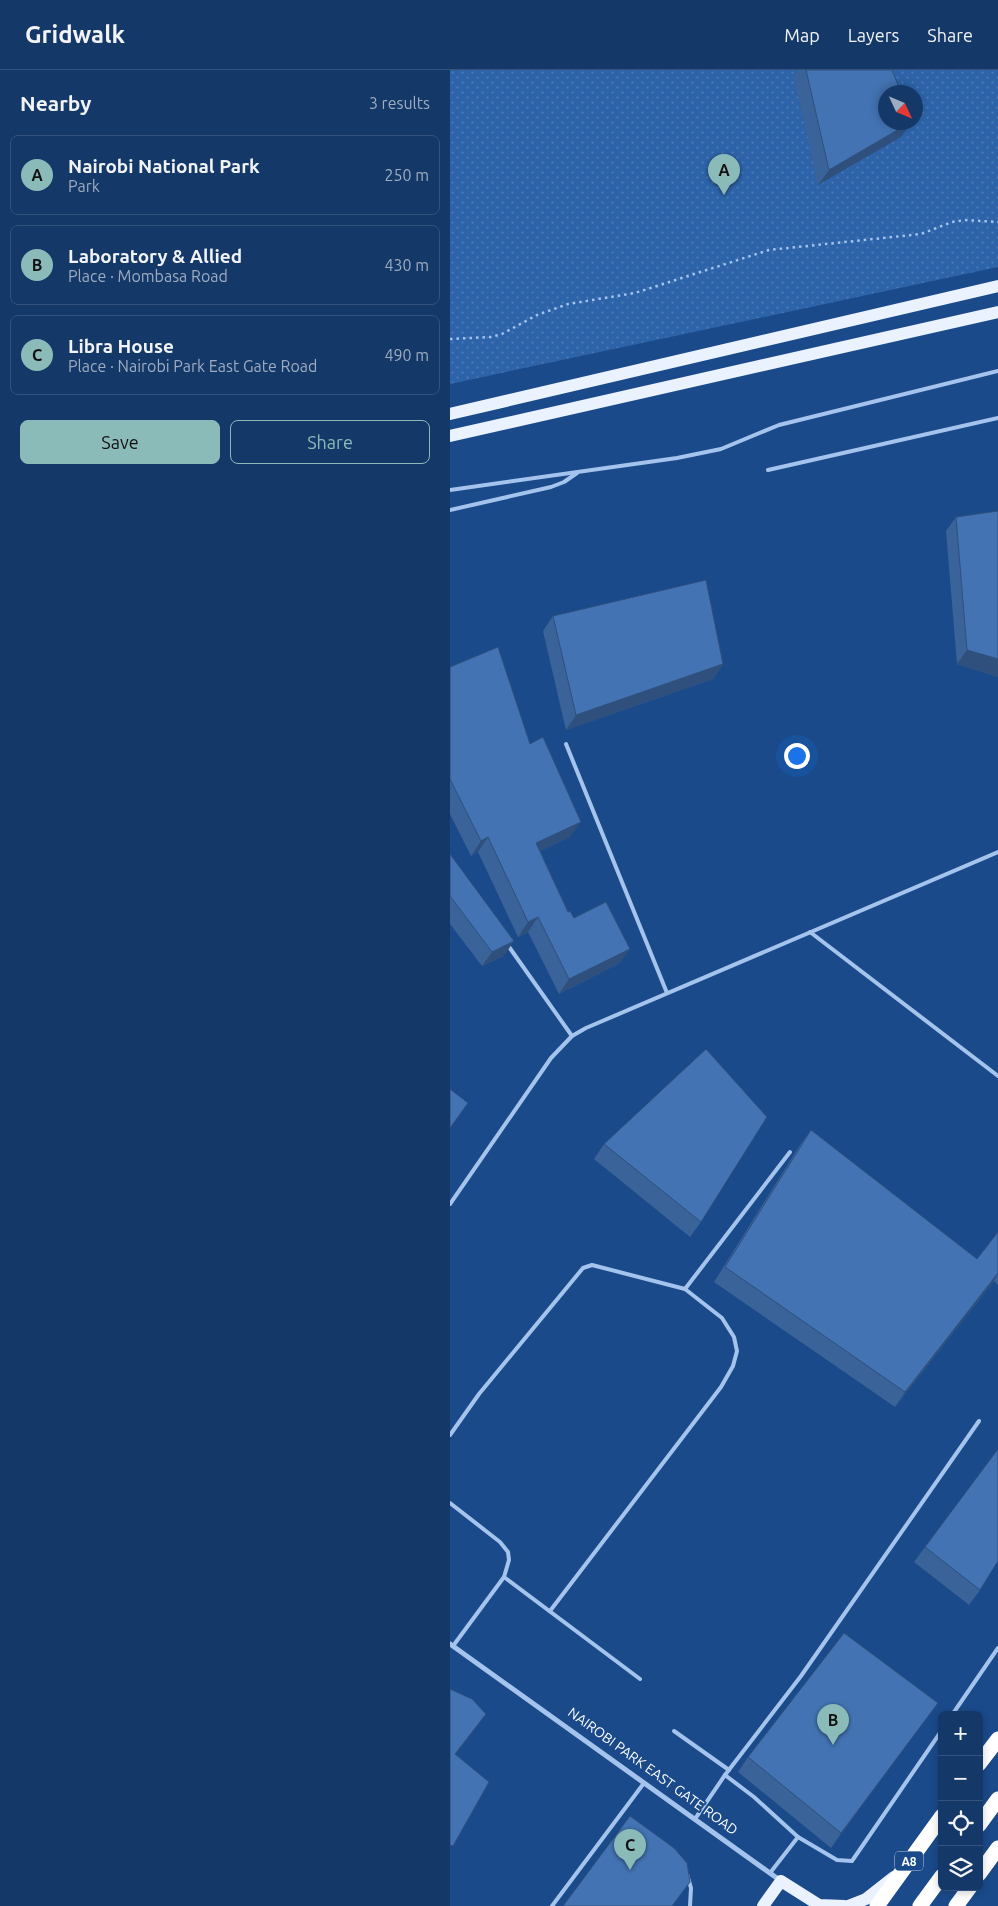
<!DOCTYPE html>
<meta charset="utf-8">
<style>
body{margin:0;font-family:Ubuntu,sans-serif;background:#1d3f6e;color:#f1f3f6}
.controls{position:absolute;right:15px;bottom:15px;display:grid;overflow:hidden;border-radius:8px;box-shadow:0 2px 8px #0003}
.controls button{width:45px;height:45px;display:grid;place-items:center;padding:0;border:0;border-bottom:1px solid #33527c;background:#143868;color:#f1f3f6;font:25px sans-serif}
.compass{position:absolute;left:428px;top:15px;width:45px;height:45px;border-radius:50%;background:#143868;box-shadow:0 2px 8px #0003;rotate:134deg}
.you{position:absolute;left:346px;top:685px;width:18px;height:18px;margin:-12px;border:4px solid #fff;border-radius:50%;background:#1a73e8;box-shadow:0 0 0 8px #1a73e833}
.badge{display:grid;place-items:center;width:32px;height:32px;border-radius:50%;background:#8bbbb9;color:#111;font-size:16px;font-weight:700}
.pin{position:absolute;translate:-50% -41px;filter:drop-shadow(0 1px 2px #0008)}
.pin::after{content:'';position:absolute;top:26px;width:18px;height:15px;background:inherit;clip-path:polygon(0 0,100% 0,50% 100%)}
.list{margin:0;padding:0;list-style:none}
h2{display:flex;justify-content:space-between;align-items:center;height:65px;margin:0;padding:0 20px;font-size:21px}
h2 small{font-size:16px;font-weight:400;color:#9dacc0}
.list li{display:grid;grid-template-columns:32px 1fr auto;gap:15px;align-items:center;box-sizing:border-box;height:80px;margin:0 10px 10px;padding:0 10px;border:1px solid #33527c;border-radius:8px}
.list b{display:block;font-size:19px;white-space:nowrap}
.list p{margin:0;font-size:16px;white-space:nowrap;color:#9dacc0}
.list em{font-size:16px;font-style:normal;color:#9dacc0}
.actions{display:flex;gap:10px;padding:15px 20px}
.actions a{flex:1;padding:11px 0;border:1px solid #8bbbb9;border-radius:8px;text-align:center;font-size:18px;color:#8bbbb9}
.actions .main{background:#8bbbb9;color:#111}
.icon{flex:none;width:28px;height:28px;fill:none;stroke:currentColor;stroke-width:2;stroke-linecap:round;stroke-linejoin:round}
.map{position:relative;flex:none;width:548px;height:1836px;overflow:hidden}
header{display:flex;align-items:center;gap:30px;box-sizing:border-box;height:70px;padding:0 25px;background:#143868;border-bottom:1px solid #33527c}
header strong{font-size:24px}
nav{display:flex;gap:28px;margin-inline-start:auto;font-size:18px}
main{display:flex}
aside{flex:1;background:#143868}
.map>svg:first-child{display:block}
</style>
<header>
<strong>Gridwalk</strong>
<nav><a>Map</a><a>Layers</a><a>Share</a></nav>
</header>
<main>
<aside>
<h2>Nearby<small>3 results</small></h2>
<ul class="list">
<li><span class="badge">A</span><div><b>Nairobi National Park</b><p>Park</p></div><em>250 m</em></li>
<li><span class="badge">B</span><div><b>Laboratory &amp; Allied</b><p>Place · Mombasa Road</p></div><em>430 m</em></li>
<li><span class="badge">C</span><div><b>Libra House</b><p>Place · Nairobi Park East Gate Road</p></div><em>490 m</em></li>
</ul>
<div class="actions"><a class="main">Save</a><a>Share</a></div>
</aside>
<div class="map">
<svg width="548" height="1836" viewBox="0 0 548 1836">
<defs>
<pattern id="park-dots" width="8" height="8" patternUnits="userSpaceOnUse" patternTransform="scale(1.25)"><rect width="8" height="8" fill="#2d63a8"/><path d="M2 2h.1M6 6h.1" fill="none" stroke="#4c7ab5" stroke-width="1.8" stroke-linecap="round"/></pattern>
</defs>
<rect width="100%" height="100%" fill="#1a4a8a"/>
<path fill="url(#park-dots)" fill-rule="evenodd" d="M 0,0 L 548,0 L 548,197 L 0,314 ZM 436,22 L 466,22 L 466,52 L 436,52 Z"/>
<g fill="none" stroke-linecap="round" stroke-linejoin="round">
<polyline stroke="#a4c4ed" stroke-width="2.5" stroke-dasharray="2.5 4" stroke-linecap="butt" points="0,269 41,267 52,264 87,245 118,234 185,223 319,180 471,164 502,152 515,150 548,152"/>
<g stroke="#a4c4ed" stroke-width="4">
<polyline points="318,400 548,348"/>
<polyline points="0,420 227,388 271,379 329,355 548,301"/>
<polyline points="0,440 101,417 114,412 127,403"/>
<polyline points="116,674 217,923"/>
<polyline points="360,862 548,1006"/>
<polyline points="57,874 122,966"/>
<polyline points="0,1134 101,988 122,966 136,958 548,782"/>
<polyline points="235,1219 340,1082"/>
<polyline points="0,1365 29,1324 133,1198 142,1195 235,1219 272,1248 284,1267 287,1281 283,1296 271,1317 100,1541"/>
<polyline points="0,1433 50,1472 58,1482 59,1490 54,1507 3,1576"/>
<polyline points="54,1507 190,1609"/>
<polyline points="502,1645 548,1578"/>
<polyline points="224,1661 279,1700"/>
<polyline points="245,1749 275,1705"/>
<polyline points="348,1767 304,1727 275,1705 351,1606 529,1351"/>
<polyline points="320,1803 348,1767 387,1790 402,1791 492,1660"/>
<polyline points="237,1804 241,1818 240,1836"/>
<polyline points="102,1836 194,1713"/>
</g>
<polyline stroke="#a4c4ed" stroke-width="5" points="0,1574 331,1811"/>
<g stroke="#eaf2ff" stroke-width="12">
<polyline points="0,344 548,216"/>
<polyline points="0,366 548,242"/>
<polyline points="313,1836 331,1811 369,1835 394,1836"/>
<polyline points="398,1836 416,1829 444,1807"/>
</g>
<g stroke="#fff" stroke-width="15">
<polyline points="529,1694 548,1669"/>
<polyline points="529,1755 548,1729"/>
<polyline points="529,1804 548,1778"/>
<polyline points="427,1836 492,1746"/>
<polyline points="470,1836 492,1806"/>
<polyline points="506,1836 520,1817"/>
</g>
</g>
<g fill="#3a6399">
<polygon points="348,0 442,0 451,67 368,115 344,7"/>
<polygon points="506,447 548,607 507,594 496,461"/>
<polygon points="103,546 273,594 263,609 116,660 93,561"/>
<polygon points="0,597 80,674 120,767 90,781 118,842 170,893 109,924 78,862 68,867 28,782 21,786 0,744"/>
<polygon points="0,784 54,886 32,896 0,854"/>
<polygon points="361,1060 527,1189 548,1162 548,1215 544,1211 445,1337 264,1212 350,1075"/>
<polygon points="154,1074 251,1152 240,1167 144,1089"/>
<polygon points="475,1477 530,1520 519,1535 464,1492"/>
<polygon points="477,1647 381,1778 288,1702 298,1687"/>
</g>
<g fill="#2f507d">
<polygon points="462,52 451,67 368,115 379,100"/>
<polygon points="517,580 548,589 548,607 507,594"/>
<polygon points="273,594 263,609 116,660 126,645"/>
<polygon points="131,752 120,767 76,788 86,773"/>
<polygon points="38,767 28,782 21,786 31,771"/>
<polygon points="88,847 78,862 68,867 78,852"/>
<polygon points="64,871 54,886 32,896 42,882"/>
<polygon points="180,879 170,893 109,924 119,909"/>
<polygon points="548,1203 544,1211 445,1337 455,1322"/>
<polygon points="488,1633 477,1647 381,1778 391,1763"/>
<polygon points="36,1644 26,1658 0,1692 5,1684"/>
</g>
<g fill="#4373b2" stroke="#2f507d">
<polygon points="356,0 442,0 451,22 436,22 436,52 461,52 379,100"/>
<polygon points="548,441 548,589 517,580 506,447"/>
<polygon points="256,510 273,594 126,645 103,546"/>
<polygon points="48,577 80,674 93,667 131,752 86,773 118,842 120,841 124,848 156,832 180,879 119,909 88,847 78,852 38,767 31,771 0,709 0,597"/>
<polygon points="0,784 64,871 42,882 0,826"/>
<polygon points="256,979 317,1047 251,1152 154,1074"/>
<polygon points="0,1019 18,1033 0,1058"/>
<polygon points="361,1060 527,1189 548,1162 548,1203 455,1322 275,1197"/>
<polygon points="548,1379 548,1491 530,1520 475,1477"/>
<polygon points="394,1563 488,1633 391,1763 298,1687"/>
<polygon points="0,1619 22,1629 36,1644 5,1684 39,1712 3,1776 0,1775"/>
<polygon points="180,1746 224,1778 237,1793 240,1812 222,1836 113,1836"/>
</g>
<g text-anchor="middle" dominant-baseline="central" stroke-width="4" stroke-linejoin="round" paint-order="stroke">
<rect fill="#1a4a8a" stroke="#bac9dc" stroke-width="1" x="445" y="1781.5" width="28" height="19" rx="4"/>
<g font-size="12" font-weight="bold" fill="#fff">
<text x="459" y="1791">A8</text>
</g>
<g font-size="14" fill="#fff" stroke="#1a4a8a">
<text transform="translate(203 1701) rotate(36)">NAIROBI PARK EAST GATE ROAD</text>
</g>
</g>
</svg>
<div class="controls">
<button>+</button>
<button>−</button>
<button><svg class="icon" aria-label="locate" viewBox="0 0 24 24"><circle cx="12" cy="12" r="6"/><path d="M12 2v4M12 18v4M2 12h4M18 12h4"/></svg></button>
<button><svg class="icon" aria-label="layers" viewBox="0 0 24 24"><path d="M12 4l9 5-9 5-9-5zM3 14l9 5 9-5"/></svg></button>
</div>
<svg class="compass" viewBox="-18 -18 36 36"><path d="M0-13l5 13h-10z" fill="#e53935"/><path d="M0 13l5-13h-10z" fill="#9dacc0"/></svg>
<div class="you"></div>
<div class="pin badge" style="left:274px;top:125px">A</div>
<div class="pin badge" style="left:383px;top:1675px">B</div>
<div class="pin badge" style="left:180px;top:1800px">C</div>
</div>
</main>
